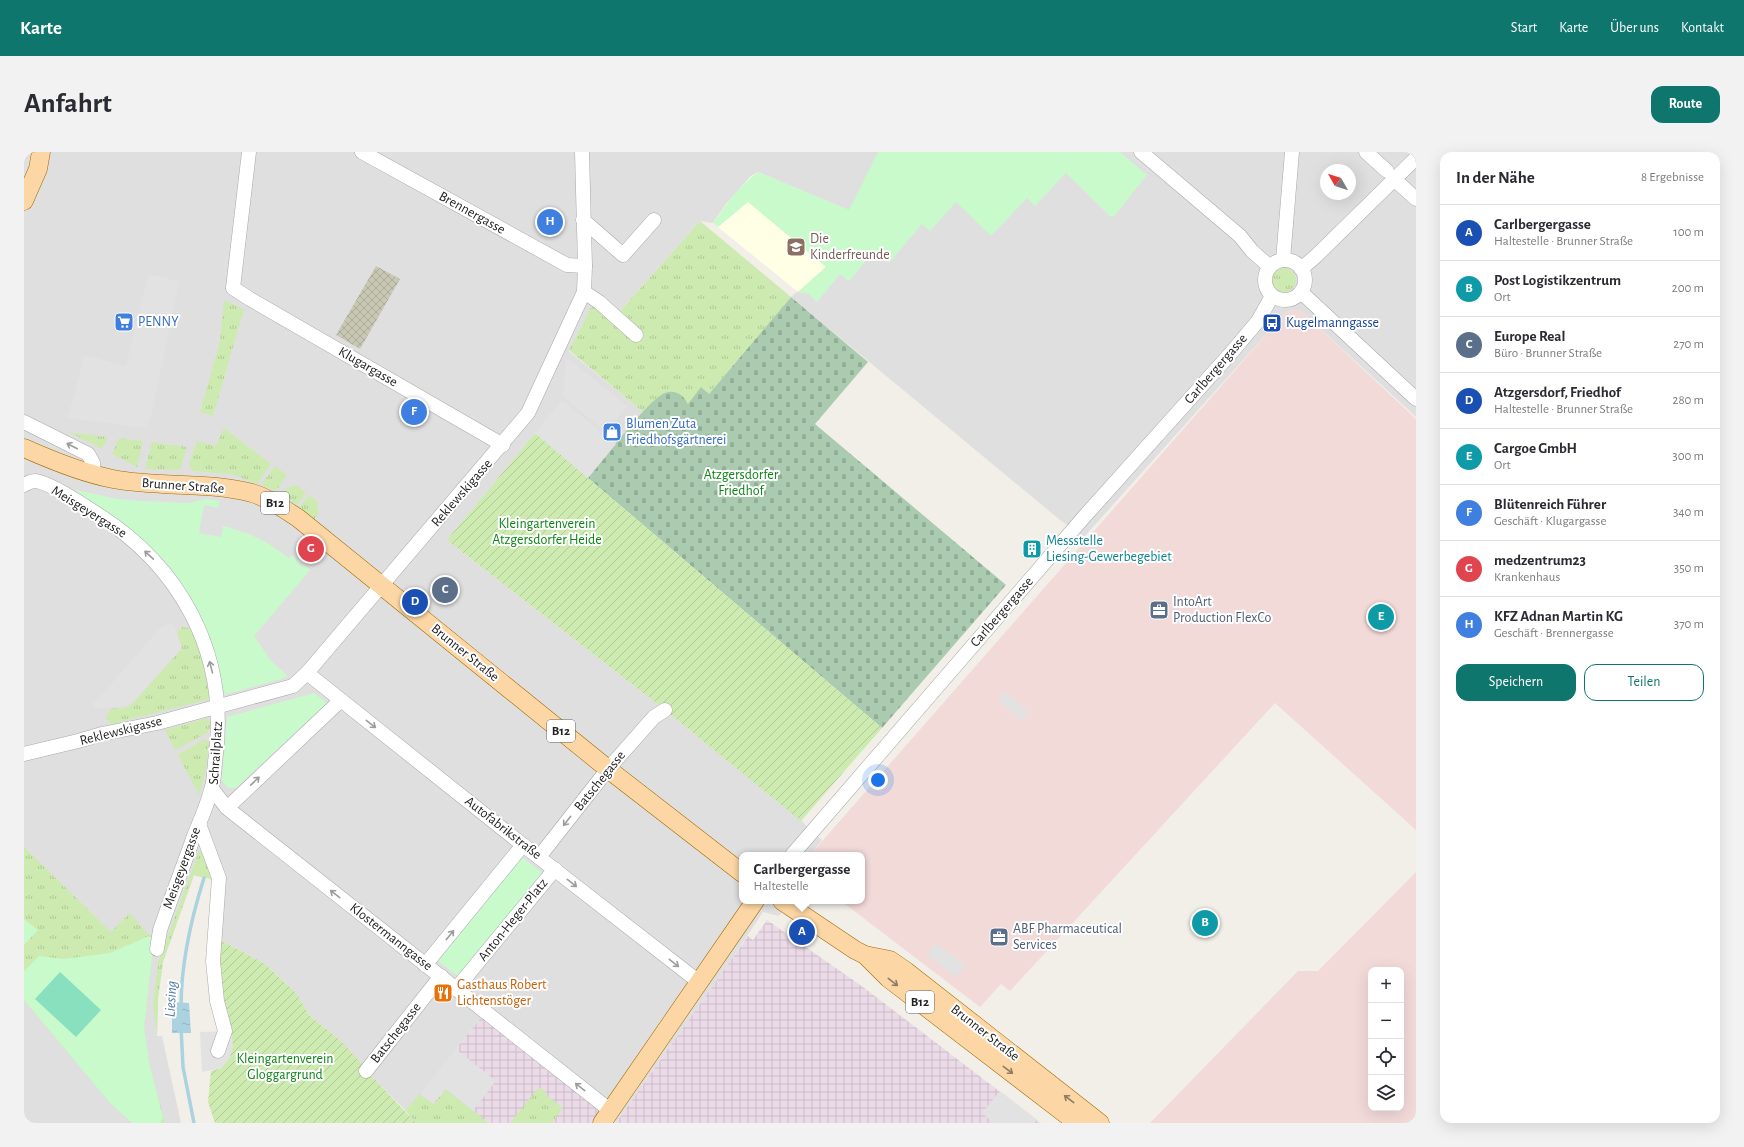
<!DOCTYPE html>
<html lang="de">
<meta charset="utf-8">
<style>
body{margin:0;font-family:"Alegreya Sans",sans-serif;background:#f2f2f3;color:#2b2b33}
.controls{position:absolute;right:12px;bottom:12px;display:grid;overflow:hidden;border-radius:8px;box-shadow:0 4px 16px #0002}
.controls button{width:36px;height:36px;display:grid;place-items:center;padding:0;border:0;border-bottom:1px solid #e1e1e2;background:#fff;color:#2b2b33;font:20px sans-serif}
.compass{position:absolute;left:1296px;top:12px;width:36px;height:36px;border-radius:50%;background:#fff;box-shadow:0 4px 16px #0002;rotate:309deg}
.you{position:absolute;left:854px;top:628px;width:14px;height:14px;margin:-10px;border:3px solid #fff;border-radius:50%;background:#1a73e8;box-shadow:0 0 0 6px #1a73e833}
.badge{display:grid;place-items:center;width:26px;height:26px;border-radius:50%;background:#0f766e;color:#fff;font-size:13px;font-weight:700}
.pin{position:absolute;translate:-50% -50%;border:2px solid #fff;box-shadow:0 1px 4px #0006}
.popup{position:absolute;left:715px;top:700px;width:126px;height:52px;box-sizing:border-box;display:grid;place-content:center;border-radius:8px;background:#fff;filter:drop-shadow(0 1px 3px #0005);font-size:13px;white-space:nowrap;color:#7c7c81}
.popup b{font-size:15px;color:#2b2b33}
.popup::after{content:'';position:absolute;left:50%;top:100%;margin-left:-8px;border:8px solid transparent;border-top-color:#fff}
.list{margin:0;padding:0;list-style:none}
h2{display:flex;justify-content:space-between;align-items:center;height:52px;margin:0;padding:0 16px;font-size:17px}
h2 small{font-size:13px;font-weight:400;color:#7c7c81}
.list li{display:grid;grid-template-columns:26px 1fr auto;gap:12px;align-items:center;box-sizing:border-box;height:56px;padding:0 16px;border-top:1px solid #e1e1e2}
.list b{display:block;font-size:15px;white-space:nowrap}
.list p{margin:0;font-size:13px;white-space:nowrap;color:#7c7c81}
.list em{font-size:13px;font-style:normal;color:#7c7c81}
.actions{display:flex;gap:8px;padding:12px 16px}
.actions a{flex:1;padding:9px 0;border:1px solid #0f766e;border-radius:12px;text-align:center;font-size:14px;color:#0f766e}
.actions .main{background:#0f766e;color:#fff}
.icon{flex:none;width:22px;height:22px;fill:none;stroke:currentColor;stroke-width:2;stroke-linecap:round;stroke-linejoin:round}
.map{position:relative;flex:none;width:1392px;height:971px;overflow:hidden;border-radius:12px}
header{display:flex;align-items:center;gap:24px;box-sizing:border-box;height:56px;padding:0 20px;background:#0f766e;color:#fff}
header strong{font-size:19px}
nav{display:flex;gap:22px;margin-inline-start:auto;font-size:14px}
.intro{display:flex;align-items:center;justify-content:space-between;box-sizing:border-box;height:96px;padding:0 24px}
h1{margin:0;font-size:28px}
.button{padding:10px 18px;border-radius:12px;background:#0f766e;color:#fff;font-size:14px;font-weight:700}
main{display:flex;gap:24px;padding:0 24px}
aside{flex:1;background:#fff;border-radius:12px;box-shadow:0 4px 16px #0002}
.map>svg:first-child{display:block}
</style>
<header>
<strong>Karte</strong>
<nav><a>Start</a><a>Karte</a><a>Über uns</a><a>Kontakt</a></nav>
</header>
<div class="intro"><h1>Anfahrt</h1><a class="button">Route</a></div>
<main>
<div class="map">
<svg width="1392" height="971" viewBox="0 0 1392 971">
<defs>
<pattern id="industrial-grid" width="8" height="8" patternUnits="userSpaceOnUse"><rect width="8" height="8" fill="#ebdbe8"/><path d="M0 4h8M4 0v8" fill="none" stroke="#c9bcc7"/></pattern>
<pattern id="construction-cross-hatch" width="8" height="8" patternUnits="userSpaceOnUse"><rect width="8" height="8" fill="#c7c7b4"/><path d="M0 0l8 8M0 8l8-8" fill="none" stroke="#abab9a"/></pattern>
<pattern id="grass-tufts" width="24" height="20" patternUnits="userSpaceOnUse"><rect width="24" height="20" fill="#cdebb0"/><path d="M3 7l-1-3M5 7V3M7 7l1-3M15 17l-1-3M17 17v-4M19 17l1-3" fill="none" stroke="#b0c997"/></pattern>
<pattern id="cemetery-stones" width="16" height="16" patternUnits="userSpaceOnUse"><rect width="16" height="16" fill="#aacbaf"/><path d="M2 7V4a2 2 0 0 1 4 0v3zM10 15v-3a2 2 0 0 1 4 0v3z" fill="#92ae96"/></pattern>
<pattern id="garden-furrows" width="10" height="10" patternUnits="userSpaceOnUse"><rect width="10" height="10" fill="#cdebb0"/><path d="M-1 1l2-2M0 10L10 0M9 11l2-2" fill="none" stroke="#b0c997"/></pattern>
<pattern id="water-ripples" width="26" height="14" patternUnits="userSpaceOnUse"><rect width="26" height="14" fill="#aad3df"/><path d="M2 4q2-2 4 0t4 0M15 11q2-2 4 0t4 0" fill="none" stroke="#92b5bf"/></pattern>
</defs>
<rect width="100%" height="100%" fill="#f2efe9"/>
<path fill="#e0dfdf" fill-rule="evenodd" d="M 0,0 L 1392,0 L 1392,265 L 1276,158 L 1263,159 L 1060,385 L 1036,368 L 767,145 L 853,70 L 734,20 L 727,25 L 703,51 L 689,71 L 676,69 L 594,161 L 573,144 L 545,199 L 619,260 L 578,310 L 564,326 L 511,281 L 423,388 L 641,558 L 778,669 L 788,680 L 798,688 L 786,703 L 718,703 L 718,749 L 767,749 L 755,764 L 739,760 L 703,814 L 592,971 L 456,867 L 389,951 L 381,958 L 342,919 L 315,887 L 286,864 L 277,849 L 262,831 L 241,812 L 193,786 L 198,729 L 170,723 L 139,810 L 134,847 L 133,884 L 138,884 L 157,971 L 0,971 ZM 1302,18 L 1326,18 L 1326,42 L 1302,42 Z"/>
<g fill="#f2dad9" fill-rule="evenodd">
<polygon points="1276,158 1392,267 1392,678 1251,551 986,839 977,832 956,855 817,749 838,749 838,703 786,703 1263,159"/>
<path d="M 1392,720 L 1392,971 L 1126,971 L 1274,819 L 1294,819 ZM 1347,818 L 1377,818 L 1377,956 L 1347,956 Z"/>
</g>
<g fill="url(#industrial-grid)">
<polygon points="743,768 839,835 1017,971 592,971 724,784 729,788"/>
<polygon points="468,865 587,959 578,971 392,971 381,958 389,951 456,867"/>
</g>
<polygon fill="#ffffe5" points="734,20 802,115 774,140 689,71 703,51 726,25"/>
<polygon fill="url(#construction-cross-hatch)" points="352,114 376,127 336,197 312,183"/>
<g fill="url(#grass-tufts)">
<path d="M 676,69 L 767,145 L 685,242 L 664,252 L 651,240 C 636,239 629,250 619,260 L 545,198 L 573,144 L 595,160 Z"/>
<circle cx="1260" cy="128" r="12"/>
<polygon points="200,148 220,157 189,264 176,260 196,189"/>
<polygon points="200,276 247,312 233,332 207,322 168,319 165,312 173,289 192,294"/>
<polygon points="45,280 84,285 78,297"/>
<polygon points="95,286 119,289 113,315 88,302"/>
<polygon points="128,290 163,295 156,318 121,317"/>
<polygon points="251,314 263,323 252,339 237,333"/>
<polygon points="273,333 282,341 273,353 258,342 264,335"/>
<polygon points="285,343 295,351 293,354 295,360 290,368 275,356"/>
<path d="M 158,475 L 165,476 C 179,496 181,524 186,547 L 88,572 L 82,567 C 86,551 91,559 103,555 C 105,554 109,551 111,549 L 158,496 L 153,481 Z"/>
<polygon points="183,566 186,569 186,576 183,581 151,598 150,597 141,578"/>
<polygon points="180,587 184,589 185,592 181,622 175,643 154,603"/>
<polygon points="0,695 87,780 106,761 130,789 120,875 125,910 141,971 108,971 86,951 0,848"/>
<polygon points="175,699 181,700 190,728 170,723 139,810 134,847 133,884 129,853 134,810"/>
<polygon points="515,935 522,940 521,942 539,956 528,971 486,971"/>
<polygon points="422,937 465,971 392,971 381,958 396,942 410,952"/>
</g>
<path fill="url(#cemetery-stones)" d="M 767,145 L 844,210 L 791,272 L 982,433 L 858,576 L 564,326 C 578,310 626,245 641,241 C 652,237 659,243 664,252 L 677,235 L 685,242 Z"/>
<g fill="#c8facc">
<path d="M 854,0 L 1096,0 L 1123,23 L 1091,63 L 1087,65 L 1042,21 L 1011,54 L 1003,46 L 967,84 L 932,50 L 906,79 L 898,72 L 865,111 L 850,99 L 825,129 L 816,122 L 793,150 L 785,142 L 774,140 L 802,115 L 724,50 L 694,75 L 689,71 C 702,53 716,32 734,20 L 825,58 Z"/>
<path d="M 52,338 L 93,347 L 118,349 L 165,351 L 182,347 L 196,349 L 194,356 L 180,353 L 175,381 L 197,385 L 199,374 C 226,381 243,389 265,406 L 268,403 L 278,415 L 280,413 L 286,418 L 230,484 L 248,510 L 264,524 L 257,527 L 199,543 C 195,524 192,505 185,486 C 177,461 152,418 132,401 C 111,382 86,366 63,349 L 61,345 L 52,339 Z"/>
<polygon points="290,541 303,551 212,636 204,636 198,628 203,565"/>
<polygon points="498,705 518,721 435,825 414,809"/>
<polygon points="0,767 14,778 0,793"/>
<polygon points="125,784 130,789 120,875 125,910 139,966 136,971 108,971 86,951 0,848 0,819 15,804 39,807 86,801"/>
</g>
<g fill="url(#garden-furrows)">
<polygon points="511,281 858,576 777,669 641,558 423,388"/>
<polygon points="193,786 241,812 270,839 277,849 286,864 315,887 339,913 338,914 392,971 191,971 184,950 187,919 197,916 206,905 198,849"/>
</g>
<polygon fill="#88e0be" points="36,820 77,858 52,885 11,847"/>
<g fill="#e2e2e2">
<polygon points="124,122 155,130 128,260 123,276 43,266 52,238 60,203 102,214"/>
<polygon points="542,205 603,254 582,280 539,245"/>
<polygon points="538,248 592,292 564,326 511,281"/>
<polygon points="149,471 158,496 111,548 103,554 70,557 69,552 138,474"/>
<polygon points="981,539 1005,561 997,569 974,548"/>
<polygon points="912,791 941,813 932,825 903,803"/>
<polygon points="207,879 209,893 206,905 197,916 178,920 176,880"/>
<polygon points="432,897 472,929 449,959 422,937 409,952 396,942"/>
<polygon points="976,939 1013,968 1010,971 970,971 958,961"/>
</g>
<polygon fill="url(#water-ripples)" points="148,850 165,851 167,881 148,881"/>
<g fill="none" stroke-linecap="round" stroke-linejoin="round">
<g stroke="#aad3df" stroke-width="3.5">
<path d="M 157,855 C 157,812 167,767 180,726"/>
<polyline points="157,875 159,915 170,971"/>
</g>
<g stroke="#a9a9a9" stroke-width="15">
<g id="minor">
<polyline points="225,0 209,136 226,147 479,293"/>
<polyline points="338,0 543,113 561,114"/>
<polyline points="1117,0 1216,84 1228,99 1246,115"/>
<polyline points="1342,0 1363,19"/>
<polyline points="1370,27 1392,47"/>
<polyline points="559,68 599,103 630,68"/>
<polyline points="1259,108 1268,0"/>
<circle cx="1261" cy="128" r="20"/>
<polyline points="1277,117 1292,104 1392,6"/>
<polyline points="560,140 575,150 612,183"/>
<polyline points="1277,140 1392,247"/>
<polyline points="0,270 64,302 69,311 70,322"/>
<path d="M 0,333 C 3,331 8,329 11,329 C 25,330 58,352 70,360 C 156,413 204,500 192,602 C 190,614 191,627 187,638 C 183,654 176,669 170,684 C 159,715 147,746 136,778 L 133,797"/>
<polyline points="283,521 499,693 675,830"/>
<polyline points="0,602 54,589 78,582 133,571 269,534 283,521 504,261 560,140 561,114 558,0"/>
<polyline points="188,637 203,656 587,959"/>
<polyline points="203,656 317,548"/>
<polyline points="175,672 195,726 189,809 193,849 201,879 194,899"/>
<polyline points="768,703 1060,365 1207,201 1234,169 1248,144"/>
<polyline points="515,705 584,617 630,565 641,558"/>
<polyline points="401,813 499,693"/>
<polyline points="432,837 531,717"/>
<polyline points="342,919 417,824"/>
</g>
</g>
<g stroke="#a06b00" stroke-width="19">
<g id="major">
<polyline points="0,49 14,17 17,0"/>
<path d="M 0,296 C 29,309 58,321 89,327 C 135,336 183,329 228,341 C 245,346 260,357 274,366 L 584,617 L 718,721"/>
<polyline points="758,749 831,798 841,803 866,808 882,819 1076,971"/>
<polyline points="841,803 864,826 1053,971"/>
<polyline points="578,971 731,749"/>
</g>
</g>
<use href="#minor" stroke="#fff" stroke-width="14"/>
<use href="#major" stroke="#fcd6a4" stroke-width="18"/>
</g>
<defs><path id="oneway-shaft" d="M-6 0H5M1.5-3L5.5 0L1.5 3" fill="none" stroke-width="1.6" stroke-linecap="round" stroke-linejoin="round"/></defs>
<g stroke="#9c9c9c">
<use href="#oneway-shaft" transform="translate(48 294) rotate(-153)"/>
<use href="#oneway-shaft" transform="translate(125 403) rotate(-137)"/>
<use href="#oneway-shaft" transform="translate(187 515) rotate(-104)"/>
<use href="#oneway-shaft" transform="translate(347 572) rotate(38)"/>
<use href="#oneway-shaft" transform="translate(231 629) rotate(-44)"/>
<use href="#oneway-shaft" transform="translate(543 669) rotate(128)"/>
<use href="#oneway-shaft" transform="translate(548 731) rotate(38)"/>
<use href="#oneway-shaft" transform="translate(311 742) rotate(-142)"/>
<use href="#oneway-shaft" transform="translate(426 783) rotate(-51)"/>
<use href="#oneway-shaft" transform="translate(650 811) rotate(38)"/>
<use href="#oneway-shaft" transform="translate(556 935) rotate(-142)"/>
</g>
<g stroke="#8f7c63">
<use href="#oneway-shaft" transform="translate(869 830) rotate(38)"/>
<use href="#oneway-shaft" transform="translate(984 918) rotate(37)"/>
<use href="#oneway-shaft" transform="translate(1045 947) rotate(-143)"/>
</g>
<defs>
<g id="school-square" transform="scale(1)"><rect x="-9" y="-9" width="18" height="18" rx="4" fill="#8d6e63" stroke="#fff"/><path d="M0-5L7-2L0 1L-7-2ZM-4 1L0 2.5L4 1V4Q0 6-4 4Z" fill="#fff"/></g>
<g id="supermarket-square" transform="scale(1)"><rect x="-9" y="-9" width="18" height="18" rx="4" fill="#3f7fe0" stroke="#fff"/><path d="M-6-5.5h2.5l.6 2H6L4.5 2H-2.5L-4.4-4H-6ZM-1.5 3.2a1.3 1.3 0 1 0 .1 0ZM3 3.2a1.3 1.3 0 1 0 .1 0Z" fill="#fff"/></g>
<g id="bus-square" transform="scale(1)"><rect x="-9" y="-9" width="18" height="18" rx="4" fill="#1a4fb4" stroke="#fff"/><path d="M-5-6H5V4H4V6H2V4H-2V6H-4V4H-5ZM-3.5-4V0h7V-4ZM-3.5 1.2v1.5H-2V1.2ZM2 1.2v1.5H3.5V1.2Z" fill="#fff"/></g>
<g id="shop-square" transform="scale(1)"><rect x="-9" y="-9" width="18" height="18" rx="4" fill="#3f7fe0" stroke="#fff"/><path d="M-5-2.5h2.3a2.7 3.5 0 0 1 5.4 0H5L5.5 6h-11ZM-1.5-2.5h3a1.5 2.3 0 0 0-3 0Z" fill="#fff"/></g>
<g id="building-square" transform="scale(1)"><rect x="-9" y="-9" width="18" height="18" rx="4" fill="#0f9aa8" stroke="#fff"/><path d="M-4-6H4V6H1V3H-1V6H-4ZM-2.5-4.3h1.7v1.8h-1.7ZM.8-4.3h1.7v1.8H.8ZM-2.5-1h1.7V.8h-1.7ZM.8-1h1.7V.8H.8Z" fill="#fff"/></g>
<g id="office-square" transform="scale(1)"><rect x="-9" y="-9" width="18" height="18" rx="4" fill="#5c6f8a" stroke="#fff"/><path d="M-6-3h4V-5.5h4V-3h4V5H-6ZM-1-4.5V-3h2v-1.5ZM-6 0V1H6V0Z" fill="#fff"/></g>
<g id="restaurant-square" transform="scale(1)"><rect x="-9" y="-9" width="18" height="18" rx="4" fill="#e8710a" stroke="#fff"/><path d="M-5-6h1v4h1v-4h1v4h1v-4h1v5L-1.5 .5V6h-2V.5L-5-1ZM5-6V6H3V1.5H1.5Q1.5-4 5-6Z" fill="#fff"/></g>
</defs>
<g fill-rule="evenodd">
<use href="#school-square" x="772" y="95"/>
<use href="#supermarket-square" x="100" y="170"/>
<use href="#bus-square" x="1248" y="171"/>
<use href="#shop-square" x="588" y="280"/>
<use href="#building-square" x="1008" y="397"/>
<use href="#office-square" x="1135" y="458"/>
<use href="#office-square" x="975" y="785"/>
<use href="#restaurant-square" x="419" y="841"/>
</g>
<g text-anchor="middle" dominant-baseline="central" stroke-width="4" stroke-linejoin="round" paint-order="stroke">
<g fill="#fff" stroke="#646464" stroke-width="1">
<rect x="237" y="340" width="28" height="22" rx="3"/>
<rect x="523" y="568" width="28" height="22" rx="3"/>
<rect x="882" y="839" width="28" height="22" rx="3"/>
</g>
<g font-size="13" font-weight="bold" fill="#222">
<text x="251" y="351">B12</text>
<text x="537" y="579">B12</text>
<text x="896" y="850">B12</text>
</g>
<g font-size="14" fill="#222" stroke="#fff">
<text transform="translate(448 61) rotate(29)">Brennergasse</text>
<text transform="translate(344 215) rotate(30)">Klugargasse</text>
<text transform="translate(1192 217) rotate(-49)">Carlbergergasse</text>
<text transform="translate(159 334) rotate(4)">Brunner Straße</text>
<text transform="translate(438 341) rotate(-49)">Reklewskigasse</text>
<text transform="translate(65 360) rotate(32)">Meisgeyergasse</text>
<text transform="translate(978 460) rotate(-49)">Carlbergergasse</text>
<text transform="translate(441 501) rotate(39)">Brunner Straße</text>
<text transform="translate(97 579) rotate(-14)">Reklewskigasse</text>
<text transform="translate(192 601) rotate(-86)">Schrailplatz</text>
<text transform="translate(576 629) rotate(-51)">Batschegasse</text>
<text transform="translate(479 676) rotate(38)">Autofabrikstraße</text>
<text transform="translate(158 716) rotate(-70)">Meisgeyergasse</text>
<text transform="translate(489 768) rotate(-51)">Anton-Heger-Platz</text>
<text transform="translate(367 785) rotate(38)">Klostermanngasse</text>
<text transform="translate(372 881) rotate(-52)">Batschegasse</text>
<text transform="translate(961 881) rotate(38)">Brunner Straße</text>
</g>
<g font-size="14" fill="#785e54" stroke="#fff" text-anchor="start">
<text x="786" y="87">Die<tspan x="786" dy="16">Kinderfreunde</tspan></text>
</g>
<g font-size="14" fill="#366cbe" stroke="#fff" text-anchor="start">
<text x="114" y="170">PENNY</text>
<text x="602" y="272">Blumen Zuta<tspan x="602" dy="16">Friedhofsgärtnerei</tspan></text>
</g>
<g font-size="14" fill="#164399" stroke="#fff" text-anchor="start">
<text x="1262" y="171">Kugelmanngasse</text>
</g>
<g font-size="14" fill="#0c8416" stroke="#fff">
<text x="717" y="323">Atzgersdorfer<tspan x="717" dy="16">Friedhof</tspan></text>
<text x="523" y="372">Kleingartenverein<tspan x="523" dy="16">Atzgersdorfer Heide</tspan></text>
<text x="261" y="907">Kleingartenverein<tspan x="261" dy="16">Gloggargrund</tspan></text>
</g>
<g font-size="14" fill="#0d838f" stroke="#fff" text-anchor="start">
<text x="1022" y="389">Messstelle<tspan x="1022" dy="16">Liesing-Gewerbegebiet</tspan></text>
</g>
<g font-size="14" fill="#4e5e75" stroke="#fff" text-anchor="start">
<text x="1149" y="450">IntoArt<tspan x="1149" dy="16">Production FlexCo</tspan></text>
<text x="989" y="777">ABF Pharmaceutical<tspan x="989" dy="16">Services</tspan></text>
</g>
<g font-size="14" fill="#c56008" stroke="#fff" text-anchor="start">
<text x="433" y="833">Gasthaus Robert<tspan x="433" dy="16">Lichtenstöger</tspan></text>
</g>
<g font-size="15" font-style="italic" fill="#4a7aab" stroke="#fff">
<text transform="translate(147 847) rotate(-87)">Liesing</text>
</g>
</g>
</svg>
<div class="controls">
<button>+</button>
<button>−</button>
<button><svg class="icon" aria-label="locate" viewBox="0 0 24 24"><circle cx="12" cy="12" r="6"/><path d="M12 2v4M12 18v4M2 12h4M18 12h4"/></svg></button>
<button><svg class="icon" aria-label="layers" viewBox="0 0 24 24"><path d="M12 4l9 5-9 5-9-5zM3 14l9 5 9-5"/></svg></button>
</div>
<svg class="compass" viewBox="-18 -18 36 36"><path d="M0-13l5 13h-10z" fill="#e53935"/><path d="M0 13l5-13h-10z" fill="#7c7c81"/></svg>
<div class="you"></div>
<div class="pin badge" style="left:778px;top:780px;background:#1a4fb4">A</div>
<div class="popup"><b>Carlbergergasse</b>Haltestelle</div>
<div class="pin badge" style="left:1181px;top:771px;background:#0f9aa8">B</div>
<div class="pin badge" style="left:421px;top:438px;background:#5c6f8a">C</div>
<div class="pin badge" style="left:391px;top:450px;background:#1a4fb4">D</div>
<div class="pin badge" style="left:1357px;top:465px;background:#0f9aa8">E</div>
<div class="pin badge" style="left:390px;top:260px;background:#3f7fe0">F</div>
<div class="pin badge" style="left:287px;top:397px;background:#e0444e">G</div>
<div class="pin badge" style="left:526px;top:70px;background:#3f7fe0">H</div>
</div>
<aside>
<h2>In der Nähe<small>8 Ergebnisse</small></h2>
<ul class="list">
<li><span class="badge" style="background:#1a4fb4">A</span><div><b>Carlbergergasse</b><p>Haltestelle · Brunner Straße</p></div><em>100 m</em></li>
<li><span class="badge" style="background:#0f9aa8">B</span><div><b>Post Logistikzentrum</b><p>Ort</p></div><em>200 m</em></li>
<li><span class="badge" style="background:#5c6f8a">C</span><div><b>Europe Real</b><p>Büro · Brunner Straße</p></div><em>270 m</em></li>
<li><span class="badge" style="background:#1a4fb4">D</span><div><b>Atzgersdorf, Friedhof</b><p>Haltestelle · Brunner Straße</p></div><em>280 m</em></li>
<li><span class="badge" style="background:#0f9aa8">E</span><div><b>Cargoe GmbH</b><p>Ort</p></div><em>300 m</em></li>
<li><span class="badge" style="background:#3f7fe0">F</span><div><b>Blütenreich Führer</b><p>Geschäft · Klugargasse</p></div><em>340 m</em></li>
<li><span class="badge" style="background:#e0444e">G</span><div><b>medzentrum23</b><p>Krankenhaus</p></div><em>350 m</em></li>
<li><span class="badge" style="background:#3f7fe0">H</span><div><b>KFZ Adnan Martin KG</b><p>Geschäft · Brennergasse</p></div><em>370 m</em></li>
</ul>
<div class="actions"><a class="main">Speichern</a><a>Teilen</a></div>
</aside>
</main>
